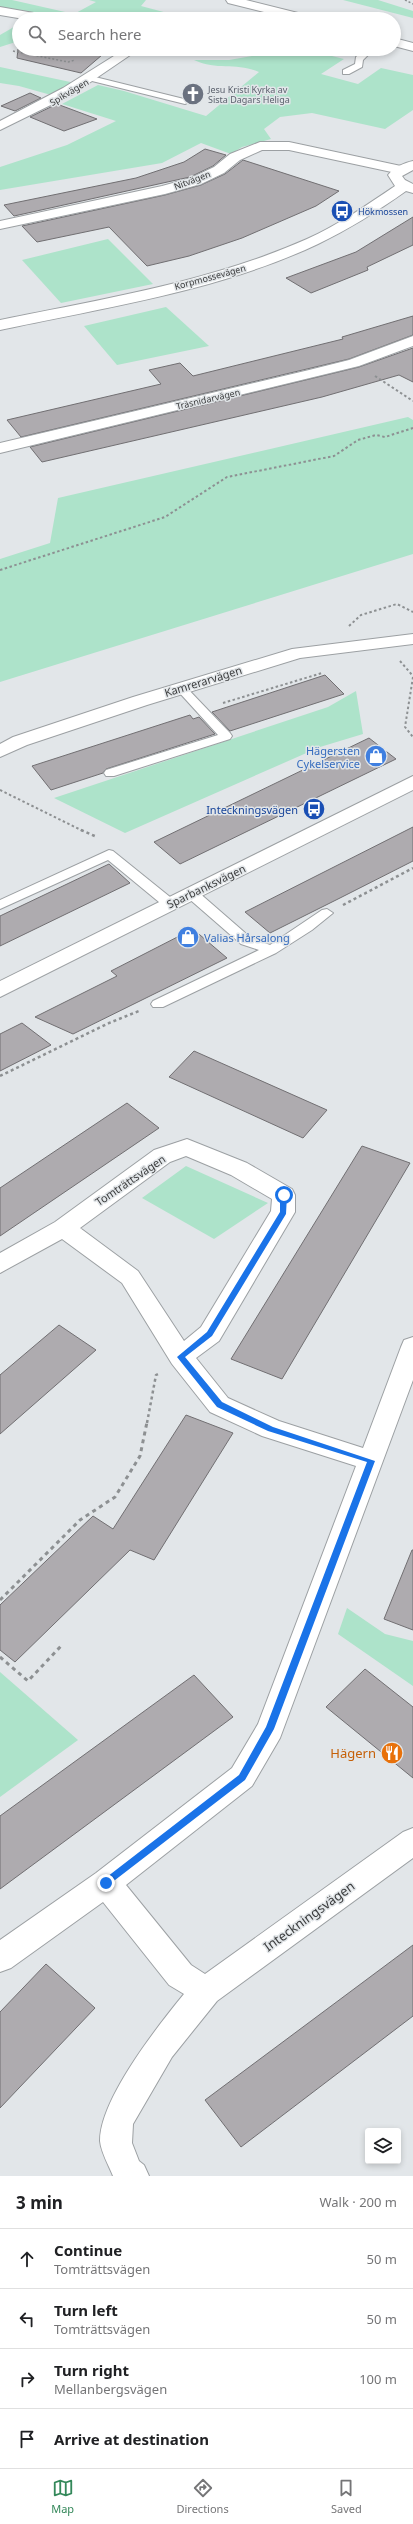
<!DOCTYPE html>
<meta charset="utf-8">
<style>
body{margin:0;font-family:"Noto Sans",sans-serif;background:#f6f6f6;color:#202124}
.controls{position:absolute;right:12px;bottom:12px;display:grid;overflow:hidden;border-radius:4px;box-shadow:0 2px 6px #0003}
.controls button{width:36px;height:36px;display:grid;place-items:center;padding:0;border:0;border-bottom:1px solid #e0e0e0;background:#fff;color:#202124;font:20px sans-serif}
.stop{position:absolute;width:12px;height:12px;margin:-9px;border:3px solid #1a73e8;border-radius:50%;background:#fff}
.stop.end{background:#1a73e8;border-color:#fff;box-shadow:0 1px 4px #0008}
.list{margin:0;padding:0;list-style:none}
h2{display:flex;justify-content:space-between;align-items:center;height:52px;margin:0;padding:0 16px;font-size:17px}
h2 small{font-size:13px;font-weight:400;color:#757577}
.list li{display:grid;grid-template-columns:26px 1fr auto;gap:12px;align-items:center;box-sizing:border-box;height:60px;padding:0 16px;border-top:1px solid #e0e0e0}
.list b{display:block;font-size:15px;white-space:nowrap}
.list p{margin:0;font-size:13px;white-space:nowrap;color:#757577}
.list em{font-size:13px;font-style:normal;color:#757577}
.icon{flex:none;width:22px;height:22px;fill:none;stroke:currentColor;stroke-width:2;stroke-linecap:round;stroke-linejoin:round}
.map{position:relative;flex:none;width:413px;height:2176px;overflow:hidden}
.search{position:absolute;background:#fff;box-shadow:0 2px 6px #0003;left:12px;right:12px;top:12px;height:44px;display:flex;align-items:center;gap:10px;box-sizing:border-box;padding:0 14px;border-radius:22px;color:#757577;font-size:15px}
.sheet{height:292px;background:#fff}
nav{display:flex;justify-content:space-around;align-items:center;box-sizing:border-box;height:56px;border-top:1px solid #e0e0e0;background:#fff;font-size:11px;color:#757577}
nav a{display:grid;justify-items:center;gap:2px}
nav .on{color:#34885a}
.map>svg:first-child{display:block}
</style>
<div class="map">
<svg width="413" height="2176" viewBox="0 0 413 2176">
<rect width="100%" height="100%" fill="#e2e6e9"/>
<g fill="#ade3ca">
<polygon points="0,0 12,0 74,14 96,2 89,0 146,0 141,6 190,19 64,19 0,7"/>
<polygon points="343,0 378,0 413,11 413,18"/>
<polygon points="19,24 19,41 0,47 0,35"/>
<path d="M 249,49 L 304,49 L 344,59 L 321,74 L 358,84 L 381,68 L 413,75 L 413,110 L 385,129 L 312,113 L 280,117 L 264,129 L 271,139 L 242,147 L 231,154 L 201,143 L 162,163 L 0,190 L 0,167 L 67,145 L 116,121 L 62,104 L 98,85 L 124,91 L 206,116 L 259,72 C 236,62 218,71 194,60 L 229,60 L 252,56 Z"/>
<polygon points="0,67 75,83 51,95 19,86 0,83"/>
<polygon points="108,239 153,284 61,303 22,260"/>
<polygon points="166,307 209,346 117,365 84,326"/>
<polygon points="408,417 413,420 413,554 0,682 0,559 50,543 58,498"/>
<polygon points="356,691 363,734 320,747 125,833 54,798 328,707"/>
<polygon points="186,1166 268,1203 214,1239 142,1198"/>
<polygon points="347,1608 385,1634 413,1641 413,1686 338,1634"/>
<polygon points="0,1672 78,1740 0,1797"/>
</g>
<g fill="#aeabaf" stroke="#716f72">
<polygon points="18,49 109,49 81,73 17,58"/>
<polygon points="30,93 41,98 15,111 1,106"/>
<polygon points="57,104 97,119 64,131 30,117"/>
<polygon points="205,149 226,155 213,166 190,177 14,216 4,205 136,178 184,162"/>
<polygon points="243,160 339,191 316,206 242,238 189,256 147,266 109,227 37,242 22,226 165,195 201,185 225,174"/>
<polygon points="413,217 413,245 367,267 368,270 311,293 286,278 356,252"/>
<polygon points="413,316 413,335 349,359 21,437 7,420 161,384 149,370 180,363 193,376 343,339 342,337"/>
<polygon points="413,348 413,382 399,375 322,397 42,462 30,447 359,367"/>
<polygon points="325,675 344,694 230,731 212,712"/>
<polygon points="190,715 193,719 199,717 215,734 106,769 103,773 51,790 32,766"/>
<polygon points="369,738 396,759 180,864 154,842"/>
<polygon points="413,827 413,861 340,898 270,933 245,912"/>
<polygon points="109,864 130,883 0,946 0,916"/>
<polygon points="193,929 227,958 73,1034 35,1017 117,976 111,971"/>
<polygon points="22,1023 51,1045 0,1071 0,1034"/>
<polygon points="194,1051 327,1110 303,1138 169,1077"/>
<polygon points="127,1103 159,1128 0,1236 0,1188"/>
<polygon points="362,1146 410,1163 282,1379 231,1359"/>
<polygon points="59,1325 96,1350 0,1434 0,1375"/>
<polygon points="186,1415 233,1433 154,1560 130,1550 15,1662 0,1650 0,1605 93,1516 113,1529"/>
<polygon points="412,1550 413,1550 413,1630 384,1619"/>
<polygon points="365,1669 413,1707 413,1778 326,1707"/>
<polygon points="194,1675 233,1717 0,1889 0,1816"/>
<polygon points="413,1945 413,2016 241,2147 205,2100"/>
<polygon points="46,1964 95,2008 0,2108 0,2012"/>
</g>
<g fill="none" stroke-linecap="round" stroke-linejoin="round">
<g stroke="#9ca0a3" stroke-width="2">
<g id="service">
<polygon points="199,49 207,49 207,51 200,53"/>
<polygon points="365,49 374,49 363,60 362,67 349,74 343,74 343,70 355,64 356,57"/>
<polygon points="91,76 188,100 189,102 185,104 88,80 88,76"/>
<polygon points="181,684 185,686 230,733 232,736 230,739 114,776 106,776 104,773 106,770 218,735 177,690 175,688"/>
<polygon points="109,850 113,851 175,901 176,904 175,907 165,907 108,860 0,909 0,900"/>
<polygon points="192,890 197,891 251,938 270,945 322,910 327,909 333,913 312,930 276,953 163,1007 153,1007 151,1004 153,1001 259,950 241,944 187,897 186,894 187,891"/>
</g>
</g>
<g stroke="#9ca0a3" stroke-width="2">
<g id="minor">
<polygon points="226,0 246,0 310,16 312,19 292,19 228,3"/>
<polygon points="0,7 45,15 51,19 24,19 0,15"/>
<polygon points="394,38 413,43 413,51 394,46"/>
<polygon points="125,49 139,49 73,94 0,130 0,121 63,88"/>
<polygon points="260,142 289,142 401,166 408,170 401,174 289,150 262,150 240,160 224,173 201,184 165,194 0,229 0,221 162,186 191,178 214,167 230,154"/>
<polygon points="413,336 413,346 359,366 0,453 0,443 309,370 349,360"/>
<polygon points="413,634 413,644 300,658 147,705 27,745 0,757 0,744 13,737 133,697 292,649"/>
<path d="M 187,1139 L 247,1163 L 292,1189 L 295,1195 L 295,1212 L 219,1341 L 196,1358 L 228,1398 L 279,1421 L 363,1448 L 401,1347 L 404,1340 L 413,1337 L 413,1380 L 280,1738 L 252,1786 L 126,1885 L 191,1965 L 205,1974 L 403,1832 L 413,1828 L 413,1858 L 217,2001 L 172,2057 L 133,2124 L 132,2143 L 139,2161 L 144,2165 L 149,2176 L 113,2176 C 109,2166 101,2152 100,2141 C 100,2099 157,2027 184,1994 L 169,1985 L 103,1902 L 11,1968 L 0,1972 L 0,1940 L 96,1873 L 232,1768 L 258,1724 L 356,1466 L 262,1436 L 210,1412 L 172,1364 L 122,1283 L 62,1239 L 0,1273 L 0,1253 L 55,1222 L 154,1150 ZM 186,1156 L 231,1175 L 272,1199 L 271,1211 L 201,1327 L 184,1341 L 138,1271 L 80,1228 L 170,1162 Z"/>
</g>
</g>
<g stroke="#9ca0a3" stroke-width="2">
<g id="tertiary">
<path d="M 413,161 L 413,170 L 402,176 L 405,180 L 413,184 L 413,193 L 406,191 C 378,211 349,229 318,244 C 219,291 106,307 0,330 L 0,320 C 103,299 210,282 307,239 C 338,225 367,205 395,186 L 388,175 C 394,167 404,163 413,161 Z"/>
<polygon points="413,776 413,790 0,997 0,981"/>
</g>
</g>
<g stroke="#8d9092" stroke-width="1.5" stroke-dasharray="2 2" stroke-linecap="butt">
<polyline points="405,0 413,4"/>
<polyline points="13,51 68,62 75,60"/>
</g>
<g stroke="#8d9092" stroke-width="2" stroke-dasharray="2.5 2.5" stroke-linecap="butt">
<polyline points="375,376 413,401"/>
<polyline points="0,570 165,517 227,477 334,456 358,440 376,435 385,437 413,428"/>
<polyline points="349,626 361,615 397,604 413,612"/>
<polyline points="400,661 413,676"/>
<polyline points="413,677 405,727 413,737"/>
<polyline points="223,703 322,673"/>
<polyline points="0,790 83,831"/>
</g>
<g stroke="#8d9092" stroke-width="2.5" stroke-dasharray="3 3" stroke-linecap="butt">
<polyline points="81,830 97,837"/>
<polyline points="343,905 413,868"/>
<polyline points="0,1076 109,1023 139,1011"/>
<polyline points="147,1423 156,1375 160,1373"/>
</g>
<g stroke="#8d9092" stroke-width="3" stroke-dasharray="4 4" stroke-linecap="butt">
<polyline points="0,1600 80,1520 115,1497 140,1456 147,1422"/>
<polyline points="0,1657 28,1681 61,1646"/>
</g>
<use href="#service" fill="#fff" fill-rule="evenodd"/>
<use href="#minor" fill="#fff" fill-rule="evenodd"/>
<use href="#tertiary" fill="#fff" fill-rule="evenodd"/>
</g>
<polygon fill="#1a73e8" points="284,1192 287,1195 286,1214 212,1336 185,1357 222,1402 273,1427 375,1461 274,1729 245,1780 106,1887 103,1886 103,1880 239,1775 266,1727 367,1462 268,1431 217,1407 177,1357 207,1332 280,1212 280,1195"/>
<defs>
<g id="church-disc" transform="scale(1.15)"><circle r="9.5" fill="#6b7280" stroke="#e2e6e9"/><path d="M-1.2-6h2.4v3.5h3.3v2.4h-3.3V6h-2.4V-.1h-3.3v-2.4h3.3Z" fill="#fff"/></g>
<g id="bus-disc" transform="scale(1.15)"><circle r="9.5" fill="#1a4fb4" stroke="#e2e6e9"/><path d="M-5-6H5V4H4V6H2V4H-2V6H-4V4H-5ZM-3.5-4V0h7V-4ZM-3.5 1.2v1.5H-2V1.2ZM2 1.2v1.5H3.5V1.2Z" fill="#fff"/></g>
<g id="shop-disc" transform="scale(1.15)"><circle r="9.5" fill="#3f7fe0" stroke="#e2e6e9"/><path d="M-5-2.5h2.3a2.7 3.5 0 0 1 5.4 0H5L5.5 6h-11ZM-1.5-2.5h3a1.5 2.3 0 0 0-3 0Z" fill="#fff"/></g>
<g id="restaurant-disc" transform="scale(1.15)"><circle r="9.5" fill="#e8710a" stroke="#e2e6e9"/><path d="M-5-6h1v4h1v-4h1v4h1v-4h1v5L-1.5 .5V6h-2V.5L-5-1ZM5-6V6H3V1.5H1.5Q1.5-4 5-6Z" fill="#fff"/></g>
</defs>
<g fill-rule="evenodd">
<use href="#church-disc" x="193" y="94"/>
<use href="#bus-disc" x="342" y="211"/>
<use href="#shop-disc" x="376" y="756"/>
<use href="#bus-disc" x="314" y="809"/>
<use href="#shop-disc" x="188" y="937"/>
<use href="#restaurant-disc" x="392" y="1753"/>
</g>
<g text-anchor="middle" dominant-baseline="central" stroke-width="3" stroke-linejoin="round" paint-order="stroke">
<g font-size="9" fill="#5b616d" stroke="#e2e6e9" text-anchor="start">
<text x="208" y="89">Jesu Kristi Kyrka av<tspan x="208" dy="10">Sista Dagars Heliga</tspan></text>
</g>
<g font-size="9" fill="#3b3c3d" stroke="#e2e6e9">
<text transform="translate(69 92) rotate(-31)">Spikvägen</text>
<text transform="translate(192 180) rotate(-21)">Nitvägen</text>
<text transform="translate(210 277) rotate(-15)">Korpmossevägen</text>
<text transform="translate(208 399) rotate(-13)">Träsnidarvägen</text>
</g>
<g font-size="9" fill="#164399" stroke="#e2e6e9" text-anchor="start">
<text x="358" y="211">Hökmossen</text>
</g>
<g font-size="11" fill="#3b3c3d" stroke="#e2e6e9">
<text transform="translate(203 681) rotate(-17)">Kamrerarvägen</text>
<text transform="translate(206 886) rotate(-26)">Sparbanksvägen</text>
<text transform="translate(130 1180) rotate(-34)">Tomträttsvägen</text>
</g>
<g font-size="11" fill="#366cbe" stroke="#e2e6e9" text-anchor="end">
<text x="360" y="750">Hägersten<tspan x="360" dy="13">Cykelservice</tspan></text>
<text x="204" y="937" text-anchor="start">Valias Hårsalong</text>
</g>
<g font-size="11" fill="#164399" stroke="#e2e6e9" text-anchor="end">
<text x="298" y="809">Inteckningsvägen</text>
</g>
<g font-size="13" fill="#c56008" stroke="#e2e6e9" text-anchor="end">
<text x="376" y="1753">Hägern</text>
</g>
<g font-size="13" fill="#3b3c3d" stroke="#e2e6e9">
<text transform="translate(309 1916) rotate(-36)">Inteckningsvägen</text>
</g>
</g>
</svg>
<div class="controls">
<button><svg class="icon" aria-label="layers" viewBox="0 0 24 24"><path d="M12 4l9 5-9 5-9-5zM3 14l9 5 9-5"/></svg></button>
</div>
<div class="stop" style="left:284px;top:1195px"></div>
<div class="stop end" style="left:106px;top:1883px"></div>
<div class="search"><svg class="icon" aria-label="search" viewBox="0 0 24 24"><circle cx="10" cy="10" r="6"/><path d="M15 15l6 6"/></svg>Search here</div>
</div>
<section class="sheet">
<h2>3 min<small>Walk · 200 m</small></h2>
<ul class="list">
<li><svg class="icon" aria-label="ahead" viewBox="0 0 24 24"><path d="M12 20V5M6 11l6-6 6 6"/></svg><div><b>Continue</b><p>Tomträttsvägen</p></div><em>50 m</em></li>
<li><svg class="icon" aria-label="left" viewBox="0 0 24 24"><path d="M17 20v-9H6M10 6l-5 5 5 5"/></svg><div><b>Turn left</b><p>Tomträttsvägen</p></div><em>50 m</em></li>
<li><svg class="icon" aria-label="right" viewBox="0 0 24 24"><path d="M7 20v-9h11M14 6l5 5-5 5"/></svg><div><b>Turn right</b><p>Mellanbergsvägen</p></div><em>100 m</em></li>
<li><svg class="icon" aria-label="arrive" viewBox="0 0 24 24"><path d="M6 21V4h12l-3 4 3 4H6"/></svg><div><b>Arrive at destination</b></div></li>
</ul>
</section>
<nav>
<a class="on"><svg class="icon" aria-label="map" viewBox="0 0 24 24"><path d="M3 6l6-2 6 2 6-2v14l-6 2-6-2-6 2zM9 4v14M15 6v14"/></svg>Map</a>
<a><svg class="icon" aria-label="directions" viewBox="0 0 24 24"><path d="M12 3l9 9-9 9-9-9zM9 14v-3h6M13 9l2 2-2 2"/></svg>Directions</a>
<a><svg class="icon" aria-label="saved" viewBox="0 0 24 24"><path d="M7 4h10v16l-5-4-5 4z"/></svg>Saved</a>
</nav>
